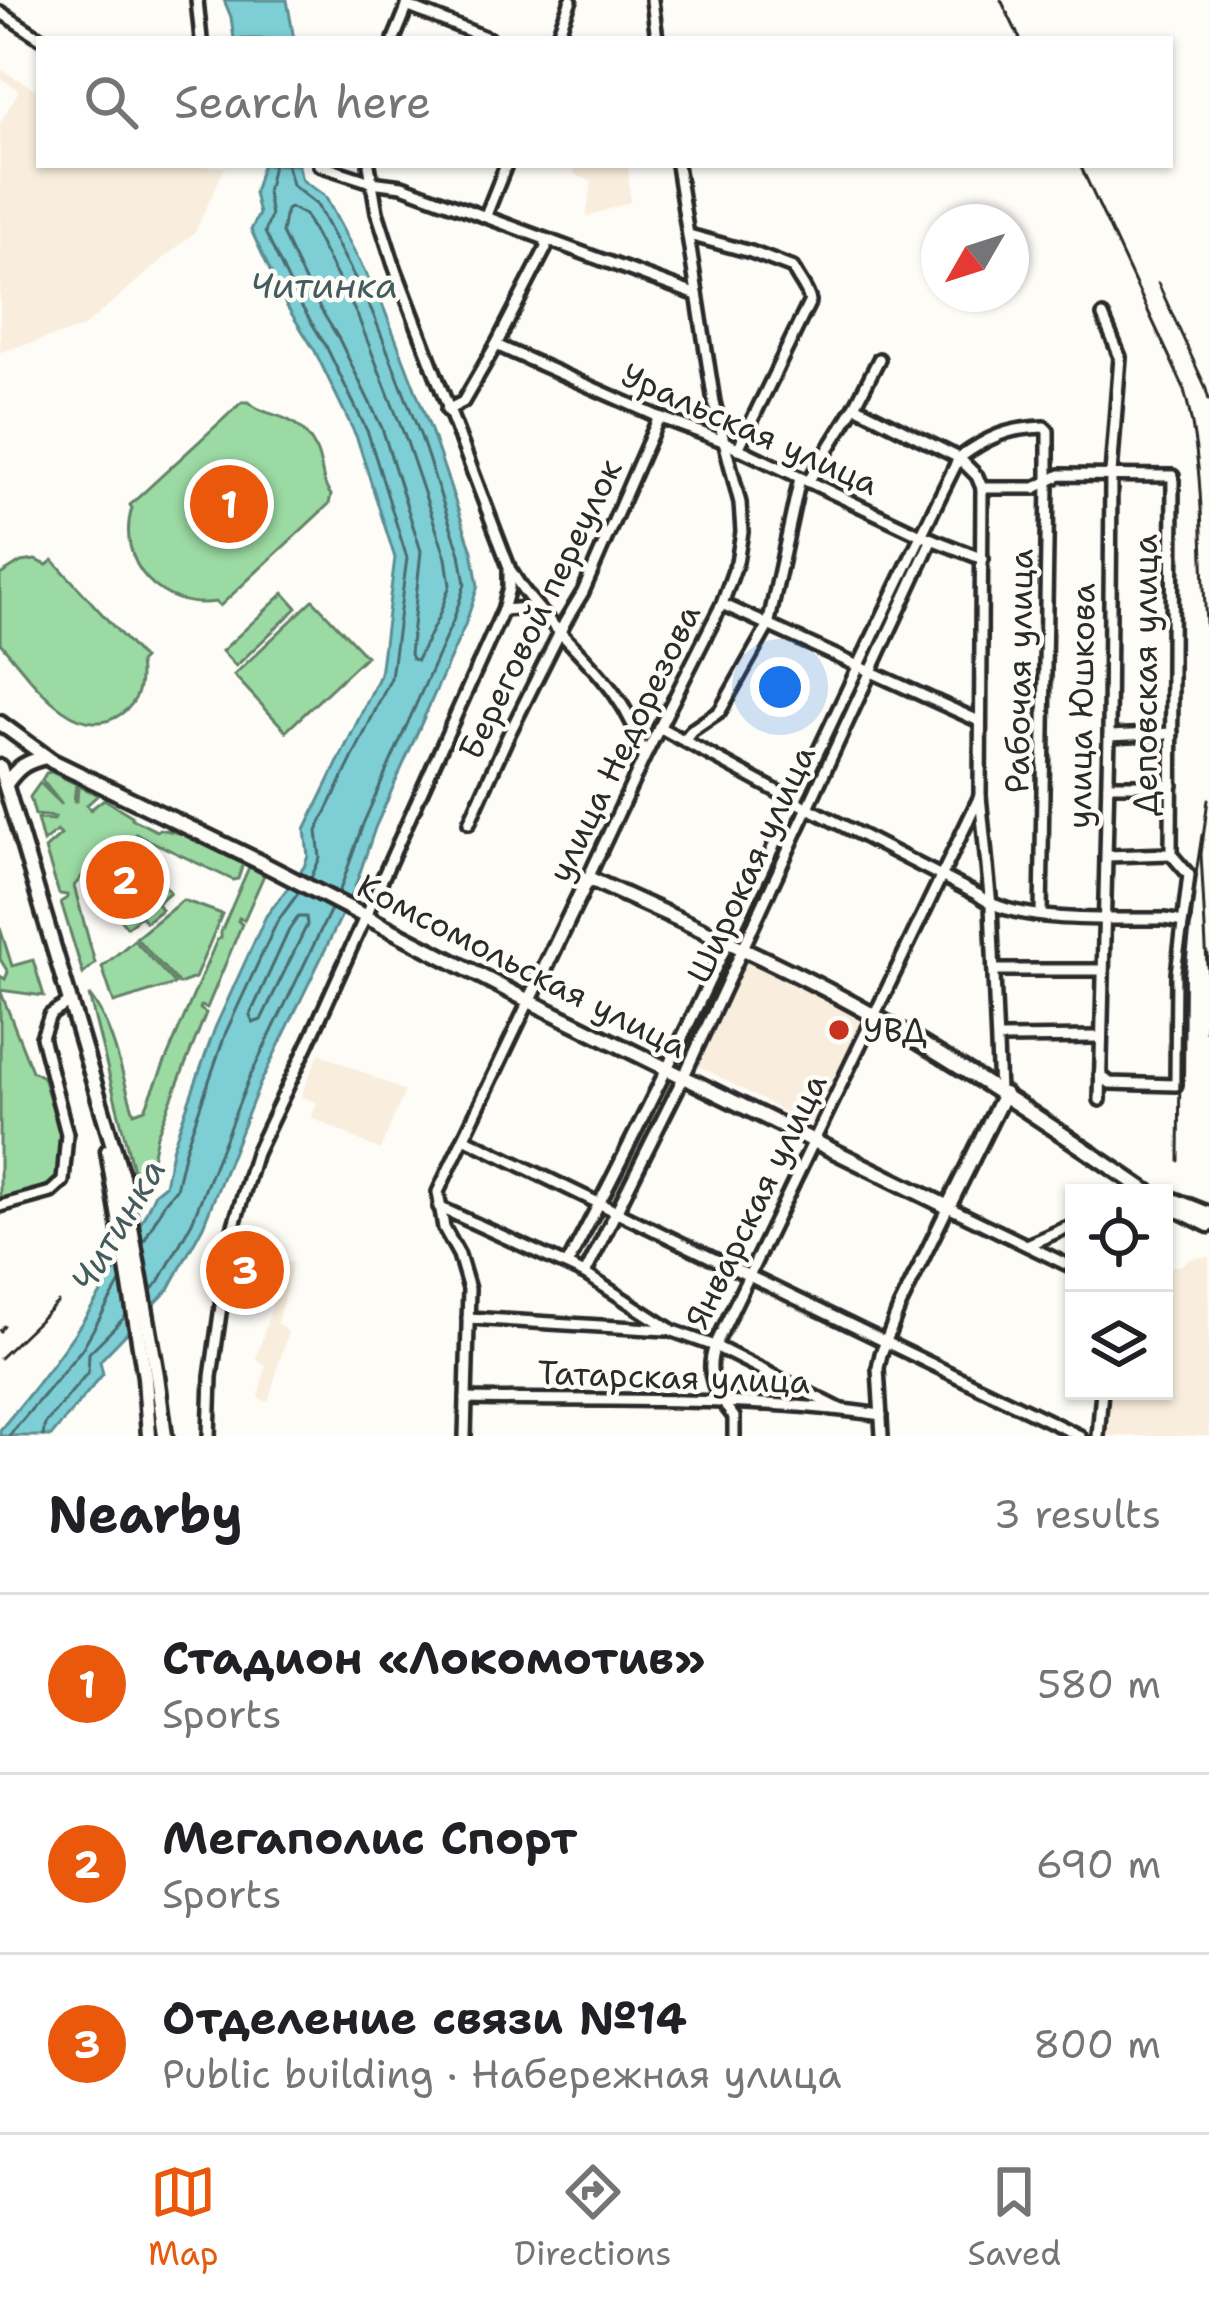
<!DOCTYPE html>
<meta charset="utf-8">
<style>
body{margin:0;font-family:"Shantell Sans",sans-serif;background:#f6f6f6;color:#202124}
.controls{position:absolute;right:36px;bottom:36px;display:grid;overflow:hidden;border-radius:0px;box-shadow:0 3px 9px #0004}
.controls button{width:108px;height:108px;display:grid;place-items:center;padding:0;border:0;border-bottom:3px solid #e0e0e0;background:#fff;color:#202124;font:60px sans-serif}
.compass{position:absolute;left:921px;top:204px;width:108px;height:108px;border-radius:50%;background:#fff;box-shadow:0 3px 9px #0004;rotate:231deg}
.you{position:absolute;left:780px;top:687px;width:42px;height:42px;margin:-30px;border:9px solid #fff;border-radius:50%;background:#1a73e8;box-shadow:0 0 0 18px #1a73e833}
.badge{display:grid;place-items:center;width:78px;height:78px;border-radius:50%;background:#ea580c;color:#fff;font-size:39px;font-weight:700}
.pin{position:absolute;translate:-50% -50%;border:6px solid #fff;box-shadow:0 3px 12px #0006}
.list{margin:0;padding:0;list-style:none}
h2{display:flex;justify-content:space-between;align-items:center;height:156px;margin:0;padding:0 48px;font-size:51px}
h2 small{font-size:39px;font-weight:400;color:#757577}
.list li{display:grid;grid-template-columns:78px 1fr auto;gap:36px;align-items:center;box-sizing:border-box;height:180px;padding:0 48px;border-top:3px solid #e0e0e0}
.list b{display:block;font-size:45px;white-space:nowrap}
.list p{margin:0;font-size:39px;white-space:nowrap;color:#757577}
.list em{font-size:39px;font-style:normal;color:#757577}
.icon{flex:none;width:66px;height:66px;fill:none;stroke:currentColor;stroke-width:2;stroke-linecap:round;stroke-linejoin:round}
.map{position:relative;flex:none;width:1209px;height:1436px;overflow:hidden}
.search{position:absolute;background:#fff;box-shadow:0 3px 9px #0004;left:36px;right:36px;top:36px;height:132px;display:flex;align-items:center;gap:30px;box-sizing:border-box;padding:0 42px;border-radius:0px;color:#757577;font-size:45px}
.sheet{height:696px;background:#fff}
nav{display:flex;justify-content:space-around;align-items:center;box-sizing:border-box;height:168px;border-top:3px solid #e0e0e0;background:#fff;font-size:33px;color:#757577}
nav a{display:grid;justify-items:center;gap:6px}
nav .on{color:#ea580c}
.map>svg:first-child{display:block}
</style>
<div class="map">
<svg width="1209" height="1436" viewBox="0 0 1209 1436">
<rect width="100%" height="100%" fill="#fdfcf7"/>
<filter id="ink" filterUnits="userSpaceOnUse"><feTurbulence type="fractalNoise" baseFrequency=".00833" numOctaves="2"/><feDisplacementMap in="SourceGraphic" scale="24" xChannelSelector="R" yChannelSelector="G"/><feConvolveMatrix kernelMatrix="1 2 1 2 8 2 1 2 1" color-interpolation-filters="sRGB"/></filter>
<g filter="url(#ink)">
<g fill="#f9eedd">
<polygon points="0,69 39,91 39,165 225,167 195,232 82,328 0,352 0,123 19,90 0,78"/>
<polygon points="574,165 628,165 630,202 586,217 592,182 574,174"/>
<polygon points="745,959 864,1018 814,1128 694,1063"/>
<polygon points="319,1053 405,1091 380,1150 311,1117 317,1103 301,1096"/>
<polygon points="1209,1257 1209,1436 1103,1436 1104,1391 1164,1391 1164,1266 1179,1266 1192,1258"/>
<polygon points="286,1261 293,1263 277,1323 288,1332 268,1402 258,1398 266,1365 256,1359"/>
</g>
<g fill="#9bdaa3" stroke="#638267" stroke-width="3">
<path d="M 242,402 L 249,402 C 263,417 286,411 306,434 C 326,457 318,480 331,495 L 329,504 L 220,606 L 216,602 C 162,611 115,563 132,508 L 130,505 Z"/>
<path d="M 35,560 L 47,565 L 53,560 L 143,659 L 139,663 C 142,684 139,702 121,714 C 74,747 27,673 0,643 L 0,575 L 21,562 Z"/>
<polygon points="284,593 297,608 236,666 222,651"/>
<polygon points="313,600 366,656 286,731 234,675"/>
<polygon points="51,772 76,784 74,801 77,801 78,786 98,795 87,805 90,810 104,799 132,816 132,819 157,831 159,829 180,833 243,864 238,879 233,880 136,834 128,841 170,892 157,903 161,910 146,922 141,916 127,927 83,875 74,886 95,963 83,974 61,902 67,898 67,895 59,894 45,849 61,835 57,831 43,842 37,819 54,820 55,817 35,815 30,797 40,783 62,805 42,780 46,773"/>
<path d="M 249,867 L 264,875 L 244,920 L 239,918 L 238,921 L 242,924 L 207,1008 L 201,1006 L 200,1009 L 206,1013 L 157,1135 L 150,1168 L 133,1170 L 89,995 C 113,1024 122,1077 134,1113 L 145,1109 L 217,940 L 221,938 L 221,932 Z"/>
<polygon points="183,900 222,914 195,978 179,984 136,938"/>
<polygon points="0,928 12,966 33,960 44,996 0,990 32,1071 43,1077 62,1140 56,1182 50,1190 0,1202 0,976 5,979 8,972 0,959"/>
<polygon points="134,940 175,984 114,1003 102,967"/>
</g>
<g fill="#7dced5" stroke="#5c8d91" stroke-width="3">
<polygon points="224,0 287,0 294,39 234,39 231,17"/>
<path d="M 262,165 L 298,165 L 302,180 L 325,196 L 383,306 L 432,433 L 472,551 L 478,586 L 465,625 L 375,828 L 354,890 L 259,1086 L 203,1226 L 169,1289 L 100,1361 L 103,1374 L 51,1436 L 0,1436 L 0,1430 C 61,1358 116,1280 155,1193 L 165,1185 L 173,1146 L 215,1028 L 266,916 L 304,867 L 308,856 L 305,830 L 380,675 L 395,558 L 357,438 L 315,351 L 286,305 L 251,230 L 259,214 L 254,193 Z"/>
</g>
<g fill="none" stroke-linecap="round" stroke-linejoin="round">
<g stroke="#4c6c6f" stroke-width="3">
<polyline points="273,165 267,192 271,216 265,232 297,299 326,346 368,433 407,558 391,678 317,831 320,858 311,878"/>
<polyline points="287,165 292,185 317,205 372,311 421,437 460,554 465,584 453,621 363,824 339,893"/>
<polygon points="290,207 305,215 358,317 407,442 446,558 450,585 439,616 417,660 412,659 410,654 421,551 382,428 339,339 310,292 282,233 286,211"/>
<polygon points="298,917 306,917 307,925 261,1020 253,1023 250,1015 289,930"/>
<polyline points="143,1243 165,1202 176,1189 185,1150 226,1032 277,922 299,892"/>
<polyline points="151,1290 159,1282 192,1222 248,1081 331,909"/>
<polyline points="9,1436 82,1349 120,1283"/>
<polyline points="43,1436 45,1424 88,1372 89,1353 126,1316"/>
</g>
<g stroke="#2b2b2b" stroke-width="18">
<g id="minor">
<polyline points="197,0 201,39"/>
<polyline points="652,0 657,39"/>
<polyline points="407,6 490,39"/>
<polyline points="0,12 42,39"/>
<polyline points="394,39 410,0"/>
<polyline points="556,39 571,0"/>
<polyline points="319,165 371,182 402,186 697,295"/>
<polyline points="486,215 506,165"/>
<path d="M 689,235 L 751,252 L 793,268 C 798,280 807,288 810,301 L 738,449"/>
<polyline points="496,345 659,417 723,441 921,535 983,559"/>
<polyline points="855,406 959,458 977,476 982,488 980,796 991,906 999,1091"/>
<polyline points="447,410 463,402 496,345 546,248 545,240"/>
<polyline points="808,482 855,406 879,359"/>
<polyline points="982,488 1035,488 1060,475 1173,476 1171,854 1189,875 1177,974 1176,1085 1110,1083 1100,1075"/>
<path d="M 511,571 C 550,638 626,677 643,755"/>
<polyline points="722,604 979,721"/>
<polyline points="503,610 528,608 538,613"/>
<path d="M 659,727 L 793,800 L 978,895 C 1014,925 1116,918 1164,919 L 1184,922"/>
<polyline points="1109,736 1172,733"/>
<polyline points="684,740 692,730 720,711 768,626 800,478"/>
<polyline points="1108,785 1172,785"/>
<polyline points="469,823 508,736 565,622 583,592 659,417"/>
<polyline points="1107,856 1171,854"/>
<polyline points="588,878 644,758 722,604 737,562 742,532 740,503 714,402 677,165"/>
<polyline points="994,970 1102,970"/>
<polyline points="998,1038 1100,1037"/>
<polyline points="1100,1100 1109,736 1111,474 1120,357 1103,316"/>
<polyline points="464,1138 1080,1436"/>
<polyline points="0,1206 51,1192 63,1181 67,1134 42,1037 50,1015 70,1002"/>
<polyline points="439,1207 585,1274 673,1331 715,1346 840,1409"/>
<polyline points="1027,1245 1066,1228 1074,1228"/>
<path d="M 567,1265 C 707,1001 826,726 959,458 C 988,437 1008,428 1044,427 L 1048,431 L 1048,482 L 1041,915"/>
<polyline points="585,1274 683,1078 932,539"/>
<polyline points="468,1318 667,1330"/>
<path d="M 466,1399 C 601,1401 747,1396 881,1415"/>
<polyline points="209,1436 211,1377 231,1235 256,1153 309,1042 503,610 509,588 509,567 394,265 377,212 369,165"/>
<polyline points="465,1436 469,1289 459,1255 444,1228 438,1192 529,1001"/>
<path d="M 734,1436 L 734,1417 C 716,1395 704,1375 715,1346 L 980,796"/>
<polyline points="882,1436 878,1368 881,1354 899,1308 948,1207 1074,1268"/>
<polyline points="1098,1436 1102,1391"/>
</g>
</g>
<g stroke="#2b2b2b" stroke-width="21">
<g id="major">
<polyline points="0,723 52,761 256,860 529,1001 948,1207 1004,1094"/>
<polyline points="0,767 122,1176 157,1375 165,1436"/>
<path d="M 6,784 C 18,767 25,762 46,757"/>
<path d="M 529,1001 L 588,878 C 685,923 786,965 878,1018 C 972,1072 1060,1132 1149,1193"/>
<polyline points="108,1151 145,1377 149,1436"/>
<polyline points="1171,1199 1209,1214"/>
<polyline points="1164,1203 1209,1225"/>
</g>
</g>
<use href="#minor" stroke="#fdfcf7" stroke-width="9"/>
<use href="#major" stroke="#fdfcf7" stroke-width="12"/>
<g stroke="#2b2b2b" stroke-width="3">
<polyline points="1001,0 1020,39"/>
<path d="M 1080,165 L 1183,386 C 1209,476 1198,564 1209,656"/>
<polyline points="1158,283 1205,386 1209,400"/>
<polyline points="1207,966 1201,854 1208,799"/>
<polyline points="1206,1031 1208,954"/>
<polyline points="1179,1161 1181,971 1202,835"/>
<polyline points="0,1331 4,1326"/>
<polyline points="0,1358 58,1302"/>
</g>
</g>
</g>
<circle fill="#c8321e" stroke="#fdfcf7" stroke-width="4.5" cx="839" cy="1030" r="12"/>
<g text-anchor="middle" dominant-baseline="central" stroke-width="9" stroke-linejoin="round" paint-order="stroke">
<g font-size="33" fill="#2b2b2b" stroke="#fdfcf7">
<text transform="translate(750 429) rotate(24)">Уральская улица</text>
<text transform="translate(540 609) rotate(-64)">Береговой переулок</text>
<text transform="translate(1019 671) rotate(-89)">Рабочая улица</text>
<text transform="translate(1145 675) rotate(-90)">Деповская улица</text>
<text transform="translate(1081 706) rotate(-89)">улица Юшкова</text>
<text transform="translate(624 743) rotate(-64)">улица Недорезова</text>
<text transform="translate(751 864) rotate(-65)">Широкая улица</text>
<text transform="translate(522 966) rotate(27)">Комсомольская улица</text>
<text transform="translate(756 1201) rotate(-64)">Январская улица</text>
<text transform="translate(674 1377) rotate(2)">Татарская улица</text>
</g>
<g font-size="33" fill="#2b2b2b" stroke="#fdfcf7" text-anchor="start">
<text x="863" y="1030">УВД</text>
</g>
<g font-size="36" font-style="italic" fill="#445c5e" stroke="#fdfcf7">
<text x="324" y="285">Читинка</text>
<text transform="translate(118 1225) rotate(-59)">Читинка</text>
</g>
</g>
</svg>
<div class="controls">
<button><svg class="icon" aria-label="locate" viewBox="0 0 24 24"><circle cx="12" cy="12" r="6"/><path d="M12 2v4M12 18v4M2 12h4M18 12h4"/></svg></button>
<button><svg class="icon" aria-label="layers" viewBox="0 0 24 24"><path d="M12 4l9 5-9 5-9-5zM3 14l9 5 9-5"/></svg></button>
</div>
<svg class="compass" viewBox="-18 -18 36 36"><path d="M0-13l5 13h-10z" fill="#e53935"/><path d="M0 13l5-13h-10z" fill="#757577"/></svg>
<div class="you"></div>
<div class="pin badge" style="left:229px;top:504px">1</div>
<div class="pin badge" style="left:125px;top:880px">2</div>
<div class="pin badge" style="left:245px;top:1270px">3</div>
<div class="search"><svg class="icon" aria-label="search" viewBox="0 0 24 24"><circle cx="10" cy="10" r="6"/><path d="M15 15l6 6"/></svg>Search here</div>
</div>
<section class="sheet">
<h2>Nearby<small>3 results</small></h2>
<ul class="list">
<li><span class="badge">1</span><div><b>Стадион «Локомотив»</b><p>Sports</p></div><em>580 m</em></li>
<li><span class="badge">2</span><div><b>Мегаполис Спорт</b><p>Sports</p></div><em>690 m</em></li>
<li><span class="badge">3</span><div><b>Отделение связи №14</b><p>Public building · Набережная улица</p></div><em>800 m</em></li>
</ul>
</section>
<nav>
<a class="on"><svg class="icon" aria-label="map" viewBox="0 0 24 24"><path d="M3 6l6-2 6 2 6-2v14l-6 2-6-2-6 2zM9 4v14M15 6v14"/></svg>Map</a>
<a><svg class="icon" aria-label="directions" viewBox="0 0 24 24"><path d="M12 3l9 9-9 9-9-9zM9 14v-3h6M13 9l2 2-2 2"/></svg>Directions</a>
<a><svg class="icon" aria-label="saved" viewBox="0 0 24 24"><path d="M7 4h10v16l-5-4-5 4z"/></svg>Saved</a>
</nav>
